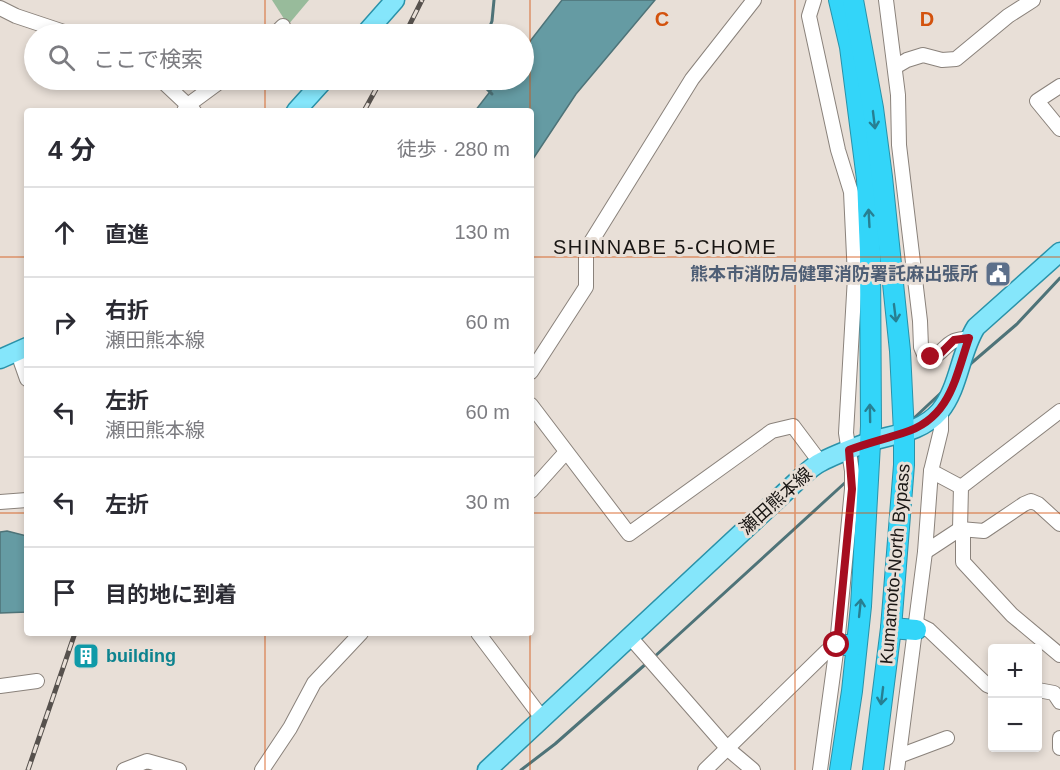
<!DOCTYPE html>
<html lang="ja">
<meta charset="utf-8">
<style>
body{margin:0;font-family:Helvetica,"Noto Sans JP",sans-serif;background:#f7f7f7;color:#2b2b33}
.controls{position:absolute;right:18px;bottom:18px;display:grid;overflow:hidden;border-radius:6px;box-shadow:0 3px 9px #0003}
.controls button{width:54px;height:54px;display:grid;place-items:center;padding:0;border:0;border-bottom:2px solid #e1e1e2;background:#fff;color:#2b2b33;font:30px sans-serif}
.stop{position:absolute;width:18px;height:18px;margin:-14px;border:4px solid #a60e20;border-radius:50%;background:#fff}
.stop.end{background:#a60e20;border-color:#fff;box-shadow:0 2px 6px #0008}
.list{margin:0;padding:0;list-style:none}
h2{display:flex;justify-content:space-between;align-items:center;height:78px;margin:0;padding:0 24px;font-size:26px}
h2 small{font-size:20px;font-weight:400;color:#7c7c81}
.list li{display:grid;grid-template-columns:39px 1fr auto;gap:18px;align-items:center;box-sizing:border-box;height:90px;padding:0 24px;border-top:2px solid #e1e1e2}
.list b{display:block;font-size:22px;white-space:nowrap}
.list p{margin:0;font-size:20px;white-space:nowrap;color:#7c7c81}
.list em{font-size:20px;font-style:normal;color:#7c7c81}
.icon{flex:none;width:33px;height:33px;fill:none;stroke:currentColor;stroke-width:2;stroke-linecap:round;stroke-linejoin:round}
.map{position:relative;flex:none;width:1060px;height:770px;overflow:hidden}
.search{position:absolute;background:#fff;box-shadow:0 3px 9px #0003;left:24px;top:24px;width:510px;height:66px;display:flex;align-items:center;gap:15px;box-sizing:border-box;padding:0 21px;border-radius:33px;color:#7c7c81;font-size:22px}
.panel{position:absolute;background:#fff;box-shadow:0 3px 9px #0003;left:24px;top:108px;width:510px;height:528px;border-radius:6px}
.map>svg:first-child{display:block}
</style>
<div class="map">
<svg width="1060" height="770" viewBox="0 0 1060 770">
<rect width="100%" height="100%" fill="#e8dfd7"/>
<polygon fill="#98bb9b" points="272,0 309,0 288,25"/>
<g fill="#659ba3" stroke="#4e7378" stroke-width="1.5">
<polygon points="562,0 655,0 576,94 531,162 531,111 475,111 499,80 524,80 524,49"/>
<polygon points="7,531 27,536 27,612 0,613 0,532"/>
</g>
<g fill="none" stroke-linecap="round" stroke-linejoin="round">
<g stroke="#4e7378" stroke-width="3">
<polyline points="487,34 492,21 494,0"/>
<polyline points="480,80 481,83 492,94"/>
<polyline points="968,366 1017,324 1060,278"/>
<polyline points="912,420 944,390"/>
<polyline points="653,658 848,480"/>
<polyline points="521,770 555,744 648,662"/>
</g>
<g stroke="#8a827b" stroke-width="16">
<g id="minor">
<polyline points="814,0 809,16 838,150 851,192 855,277 846,433 852,471 852,489 837,645 820,770"/>
<path d="M 886,0 L 898,95 L 899,145 L 920,321 L 921,347 L 924,354 C 940,361 941,347 954,341 C 958,339 965,339 969,338"/>
<polyline points="0,8 16,16 70,34"/>
<polyline points="275,34 283,26"/>
<polyline points="895,67 907,60 923,55 942,60 956,59 1008,16 1033,0"/>
<polyline points="161,80 194,111"/>
<polyline points="1060,86 1037,101 1060,129"/>
<polyline points="184,111 188,105 222,80"/>
<polyline points="21,362 27,379"/>
<polyline points="531,372 586,287 586,250 692,79 754,0"/>
<polyline points="531,405 629,534 772,431 793,426 820,462"/>
<polyline points="931,471 961,487"/>
<polyline points="531,491 566,452"/>
<polyline points="0,502 27,500"/>
<polyline points="960,529 961,487 1060,411"/>
<polyline points="963,529 963,562 1012,615 1060,655"/>
<polyline points="925,552 960,529 984,531 1024,504 1031,501 1038,504 1060,524"/>
<polyline points="917,624 929,630 987,685 992,687"/>
<polyline points="478,633 542,718"/>
<polyline points="630,637 728,749 753,770"/>
<polyline points="0,686 37,681"/>
<polyline points="1038,690 1054,693 1060,702"/>
<polyline points="1060,738 1060,748"/>
<polyline points="899,756 947,738"/>
<polyline points="124,770 147,761 179,770"/>
<polyline points="262,770 290,728 314,683 361,633"/>
<polyline points="705,770 827,651 837,645"/>
<polyline points="897,770 925,552 931,471 941,430 941,410"/>
</g>
</g>
<g stroke="#2a92a9" stroke-width="21">
<g id="major">
<polyline points="365,34 395,0"/>
<polyline points="296,111 324,80"/>
<polyline points="0,359 27,347"/>
<path d="M 487,770 L 796,482 C 804,475 812,466 821,462 C 836,454 853,448 869,442 C 893,434 921,433 940,411 C 959,388 960,352 976,327 L 1060,252"/>
</g>
</g>
<g stroke="#2a92a9" stroke-width="22">
<g id="highway">
<polyline points="839,0 850,47 867,179 870,252 871,426 861,606 852,691 840,770"/>
<polyline points="853,0 873,108 882,177 900,351 904,433 904,465 891,628 873,770"/>
<polyline points="891,628 916,630"/>
<polyline points="837,645 856,645"/>
</g>
</g>
<use href="#minor" stroke="#fff" stroke-width="14"/>
<use href="#major" stroke="#85e6fb" stroke-width="18"/>
<use href="#highway" stroke="#33d5f9" stroke-width="20"/>
<g stroke="#56514d" stroke-width="5">
<g id="rail">
<polyline points="405,34 422,0"/>
<polyline points="364,111 381,80"/>
<polyline points="28,770 75,633"/>
</g>
</g>
<use href="#rail" stroke="#e8dfd7" stroke-width="3" stroke-dasharray="9" stroke-linecap="butt"/>
</g>
<defs><path id="oneway-shaft" d="M-6 0H5M1.5-3L5.5 0L1.5 3" fill="none" stroke-width="1.6" stroke-linecap="round" stroke-linejoin="round" transform="scale(1.5)"/></defs>
<g stroke="#277f92">
<use href="#oneway-shaft" transform="translate(874 120) rotate(83)"/>
<use href="#oneway-shaft" transform="translate(869 218) rotate(-93)"/>
<use href="#oneway-shaft" transform="translate(895 313) rotate(83)"/>
<use href="#oneway-shaft" transform="translate(870 413) rotate(-91)"/>
<use href="#oneway-shaft" transform="translate(860 608) rotate(-84)"/>
<use href="#oneway-shaft" transform="translate(882 696) rotate(97)"/>
</g>
<g fill="none" stroke-linecap="round" stroke-linejoin="round">
<path stroke="#a60e20" stroke-width="8" d="M 837,645 L 852,489 L 849,450 C 867,443 885,439 903,433 C 950,419 955,379 969,338 L 954,340 L 939,355 L 931,357"/>
</g>
<path fill="none" stroke="#d3520d" stroke-width="1.5" stroke-opacity="0.55" d="M 265,0 L 265,34M 530,0 L 530,111M 795,0 L 795,770M 265,80 L 265,111M 0,257 L 27,257M 531,257 L 1060,257M 0,513 L 27,513M 531,513 L 1060,513M 265,633 L 265,770M 530,633 L 530,770"/>
<defs>
<g id="civic-square" transform="scale(1.35)"><rect x="-9" y="-9" width="18" height="18" rx="4" fill="#5c6f8a" stroke="#e8dfd7"/><path d="M-.6-6.5H3V-4.5H.6V-3L4-1V1h2V6H-6V1h2V-1L-.6-3ZM-1.2 2.5V6h2.4V2.5Z" fill="#fff"/></g>
<g id="building-square" transform="scale(1.35)"><rect x="-9" y="-9" width="18" height="18" rx="4" fill="#0f9aa8" stroke="#e8dfd7"/><path d="M-4-6H4V6H1V3H-1V6H-4ZM-2.5-4.3h1.7v1.8h-1.7ZM.8-4.3h1.7v1.8H.8ZM-2.5-1h1.7V.8h-1.7ZM.8-1h1.7V.8H.8Z" fill="#fff"/></g>
</defs>
<g fill-rule="evenodd">
<use href="#civic-square" x="998" y="274"/>
<use href="#building-square" x="86" y="656"/>
</g>
<g text-anchor="middle" dominant-baseline="central" stroke-width="6" stroke-linejoin="round" paint-order="stroke">
<g font-size="18" font-weight="bold" fill="#4e5e75" stroke="#e8dfd7" text-anchor="end">
<text x="978" y="274">熊本市消防局健軍消防署託麻出張所</text>
</g>
<g font-size="18" fill="#191614" stroke="#e8dfd7">
<text transform="translate(776 501) rotate(-42)">瀬田熊本線</text>
<text transform="translate(895 564) rotate(-85)">Kumamoto-North Bypass</text>
</g>
<g font-size="18" font-weight="bold" fill="#0d838f" stroke="#e8dfd7" text-anchor="start">
<text x="106" y="656">building</text>
</g>
<g font-size="20" letter-spacing="1.5" fill="#191614" stroke="#e8dfd7">
<text x="665" y="247">SHINNABE 5-CHOME</text>
</g>
</g>
<g font-size="20" text-anchor="middle" font-weight="bold" fill="#d3520d" stroke="#e8dfd7" stroke-width="6" stroke-linejoin="round" paint-order="stroke">
<text x="662" y="26">C</text>
<text x="927" y="26">D</text>
</g>
</svg>
<div class="controls">
<button>+</button>
<button>−</button>
</div>
<div class="stop" style="left:837px;top:645px"></div>
<div class="stop end" style="left:931px;top:357px"></div>
<div class="search"><svg class="icon" aria-label="search" viewBox="0 0 24 24"><circle cx="10" cy="10" r="6"/><path d="M15 15l6 6"/></svg>ここで検索</div>
<section class="panel">
<h2>4 分<small>徒歩 · 280 m</small></h2>
<ul class="list">
<li><svg class="icon" aria-label="ahead" viewBox="0 0 24 24"><path d="M12 20V5M6 11l6-6 6 6"/></svg><div><b>直進</b></div><em>130 m</em></li>
<li><svg class="icon" aria-label="right" viewBox="0 0 24 24"><path d="M7 20v-9h11M14 6l5 5-5 5"/></svg><div><b>右折</b><p>瀬田熊本線</p></div><em>60 m</em></li>
<li><svg class="icon" aria-label="left" viewBox="0 0 24 24"><path d="M17 20v-9H6M10 6l-5 5 5 5"/></svg><div><b>左折</b><p>瀬田熊本線</p></div><em>60 m</em></li>
<li><svg class="icon" aria-label="left" viewBox="0 0 24 24"><path d="M17 20v-9H6M10 6l-5 5 5 5"/></svg><div><b>左折</b></div><em>30 m</em></li>
<li><svg class="icon" aria-label="arrive" viewBox="0 0 24 24"><path d="M6 21V4h12l-3 4 3 4H6"/></svg><div><b>目的地に到着</b></div></li>
</ul>
</section>
</div>
